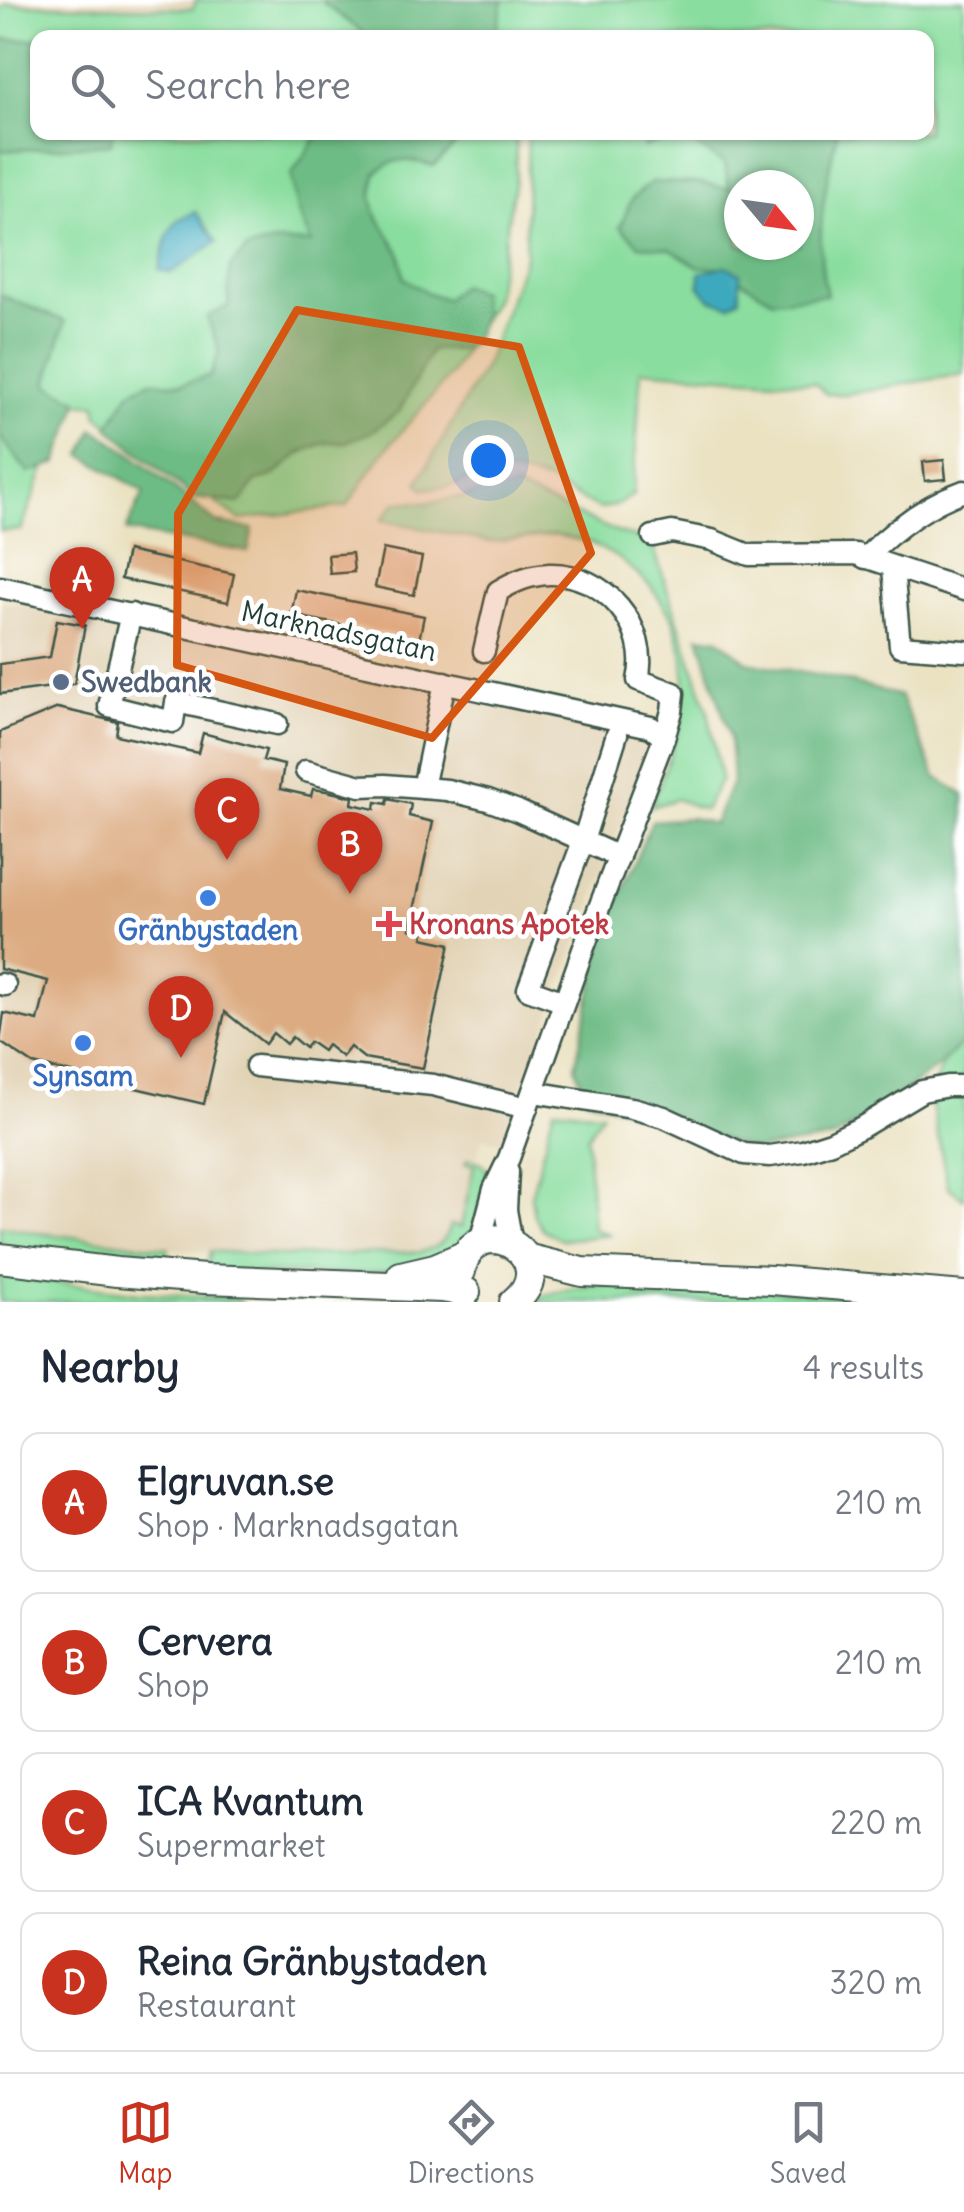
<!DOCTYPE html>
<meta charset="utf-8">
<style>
body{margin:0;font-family:Delius,sans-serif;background:#f6f6f7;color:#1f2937}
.compass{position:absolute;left:724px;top:170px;width:90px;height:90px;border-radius:50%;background:#fff;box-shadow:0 2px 8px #0004;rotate:119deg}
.you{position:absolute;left:488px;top:460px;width:35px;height:35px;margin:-25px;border:8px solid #fff;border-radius:50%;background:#1a73e8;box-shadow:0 0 0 15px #1a73e833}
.badge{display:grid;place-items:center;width:65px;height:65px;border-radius:50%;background:#c8321e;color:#fff;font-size:32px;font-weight:700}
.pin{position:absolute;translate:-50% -82px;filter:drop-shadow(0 2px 5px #0008)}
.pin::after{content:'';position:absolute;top:52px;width:35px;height:30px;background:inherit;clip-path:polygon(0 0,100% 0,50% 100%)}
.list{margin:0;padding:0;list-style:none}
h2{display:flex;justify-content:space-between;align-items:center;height:130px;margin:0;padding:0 40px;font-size:42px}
h2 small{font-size:32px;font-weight:400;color:#747a83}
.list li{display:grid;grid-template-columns:65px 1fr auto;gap:30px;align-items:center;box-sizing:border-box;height:140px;margin:0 20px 20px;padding:0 20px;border:2px solid #e0e1e3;border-radius:20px}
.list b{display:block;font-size:38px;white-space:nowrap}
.list p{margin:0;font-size:32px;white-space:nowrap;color:#747a83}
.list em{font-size:32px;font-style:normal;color:#747a83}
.icon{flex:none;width:55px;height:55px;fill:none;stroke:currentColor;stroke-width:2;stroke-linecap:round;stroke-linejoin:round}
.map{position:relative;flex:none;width:964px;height:1302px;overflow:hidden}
.search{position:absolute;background:#fff;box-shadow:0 2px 8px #0004;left:30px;right:30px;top:30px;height:110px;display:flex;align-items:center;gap:25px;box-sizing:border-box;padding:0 35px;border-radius:20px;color:#747a83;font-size:38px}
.sheet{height:770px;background:#fff}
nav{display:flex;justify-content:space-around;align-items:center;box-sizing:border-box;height:140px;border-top:2px solid #e0e1e3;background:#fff;font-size:28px;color:#747a83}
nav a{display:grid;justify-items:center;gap:5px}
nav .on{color:#c8321e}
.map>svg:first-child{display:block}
</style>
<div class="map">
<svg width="964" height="1302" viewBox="0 0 964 1302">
<rect width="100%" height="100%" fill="#fff"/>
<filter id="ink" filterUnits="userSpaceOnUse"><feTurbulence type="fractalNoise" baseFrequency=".01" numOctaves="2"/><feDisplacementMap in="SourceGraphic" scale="20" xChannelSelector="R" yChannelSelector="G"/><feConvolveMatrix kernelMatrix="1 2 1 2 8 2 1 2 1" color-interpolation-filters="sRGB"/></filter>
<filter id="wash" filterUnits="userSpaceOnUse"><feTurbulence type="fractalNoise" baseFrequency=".0048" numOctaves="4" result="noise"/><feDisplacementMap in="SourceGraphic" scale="40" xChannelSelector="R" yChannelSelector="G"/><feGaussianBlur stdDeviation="2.25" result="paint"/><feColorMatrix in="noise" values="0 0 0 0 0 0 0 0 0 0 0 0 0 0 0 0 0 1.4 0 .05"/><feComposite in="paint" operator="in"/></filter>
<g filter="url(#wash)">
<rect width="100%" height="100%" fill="#ebe2c2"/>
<g fill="#e2d3b5">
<polygon points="6,0 196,0 193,9 8,4"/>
<polygon points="0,602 20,604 112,624 137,622 645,733 652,743 502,1143 482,1138 476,1161 469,1160 466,1163 474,1165 460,1228 438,1247 420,1252 283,1256 179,1250 38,1233 0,1226"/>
</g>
<g fill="#89dd9e" stroke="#548d69" stroke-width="2.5" fill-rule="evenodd">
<path d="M 196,0 L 964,0 L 964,374 L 845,394 L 826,394 L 815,383 L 641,370 L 633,495 L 617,505 L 599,509 L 547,481 L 508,472 L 469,480 L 446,487 L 423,489 L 418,482 L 486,364 L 525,257 L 528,133 L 926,132 L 926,38 L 525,38 L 524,33 L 506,32 L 506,38 L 38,38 L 38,132 L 516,133 L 516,173 L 495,298 L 451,374 L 382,454 L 347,506 L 240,520 L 98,416 L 96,404 L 84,404 L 47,385 L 65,321 L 0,295 L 0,9 L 8,4 L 193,9 ZM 739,185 L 799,185 L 799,245 L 739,245 Z"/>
<polygon points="0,412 62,421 21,530 0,531"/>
<polygon points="516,488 619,533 638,538 654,549 708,711 721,779 704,810 676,799 651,807 680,727 685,693 684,660 673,619 650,585 620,559 589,542 555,535 490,542 382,520 396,502 425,503"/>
<polygon points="964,1041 964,1199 948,1187 930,1096 943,1062"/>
<polygon points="554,1108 602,1113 587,1137 593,1229 612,1235 561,1240 542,1229 534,1216 531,1196"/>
<path d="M 468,1159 L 482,1163 L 487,1170 L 487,1181 L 472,1235 L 453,1254 L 404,1271 L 352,1274 L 245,1273 L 0,1251 L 0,1226 L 38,1233 L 168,1248 L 168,1262 L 208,1264 L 210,1251 L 283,1256 L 420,1252 C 438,1247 445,1244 450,1225 L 461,1227 L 474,1166 L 465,1163 Z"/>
<polygon points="0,1275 138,1293 233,1297 243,1302 0,1302"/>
<polygon points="592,1285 756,1289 904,1302 537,1302 544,1295"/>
</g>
<g fill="#6ebc85" stroke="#467c5c" stroke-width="2.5" fill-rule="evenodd">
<polygon points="322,0 503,0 497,30 500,37 365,37 360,30 326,5"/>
<polygon points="37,39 38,132 112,133 111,144 0,151 0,40"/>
<path d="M 320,132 L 467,133 L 434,166 C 409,160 398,154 376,173 L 372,197 L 376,214 L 400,253 L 404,278 L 428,293 L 446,299 L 461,285 L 480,292 L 483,315 L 473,343 L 458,350 L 432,349 L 399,412 L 369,433 L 345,442 L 323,443 L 300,453 L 276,474 L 255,482 L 241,503 L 194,498 L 108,427 L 130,392 L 151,381 L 182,384 L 211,375 L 219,350 L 207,317 L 228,306 L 230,267 L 247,249 L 279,242 L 311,243 L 297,210 L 291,175 Z"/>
<path d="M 644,133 L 837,133 C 825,186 813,241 827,295 L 773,300 L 718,267 L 699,267 L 670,249 L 639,245 L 620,227 L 632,199 L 651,182 L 702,183 L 729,189 L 725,164 L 681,136 L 644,147 ZM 739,185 L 799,185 L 799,245 L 739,245 Z"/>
<polygon points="0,295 65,321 47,384 79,401 57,463 28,473 0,436"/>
<polygon points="94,429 130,453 217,523 253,529 248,552 126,531 144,492 82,455"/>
<polygon points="699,636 719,639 747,662 842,680 900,696 936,777 964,795 964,1041 943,1062 886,1106 834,1138 756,1150 587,1098 575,1067 604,934 652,821 691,818 714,824 733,780 730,737"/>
</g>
<g fill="#3ea9be" stroke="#2e7379" stroke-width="2.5">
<polygon points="196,212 217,242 171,273 159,270 167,237 177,220"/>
<polygon points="725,266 740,273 740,298 729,305 710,299 699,285 700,273"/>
</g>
<g id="blocks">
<g fill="#dcab81">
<polygon points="944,460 946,479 925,481 923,462"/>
<polygon points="383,549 422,557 414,595 375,587"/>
<polygon points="127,551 234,574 228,602 121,579"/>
<polygon points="352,553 354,572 330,574 328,555"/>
<polygon points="296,590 424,616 419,640 291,615"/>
<polygon points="57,620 85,625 74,684 0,694 0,664 50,657"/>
<polygon points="58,708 118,722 116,735 198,753 203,733 266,750 263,760 284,765 280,789 311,796 313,789 326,791 353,797 352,804 375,809 376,802 387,804 388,799 411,804 409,816 433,822 410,929 424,932 423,938 450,944 423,1068 364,1058 350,1047 342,1057 327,1045 323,1051 310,1042 305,1048 292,1037 286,1044 273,1033 265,1044 225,1012 204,1104 33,1064 0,1042 4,1013 38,1021 48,981 0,969 0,732"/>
</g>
</g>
</g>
<g filter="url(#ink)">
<use href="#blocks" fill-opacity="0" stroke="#3e5649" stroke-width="2.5"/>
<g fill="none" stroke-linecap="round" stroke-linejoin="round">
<g stroke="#3e5649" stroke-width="25">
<g id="minor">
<polyline points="653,536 672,532 712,540 749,555 856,554 964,590"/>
<path d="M 865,558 C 893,530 927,504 964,491"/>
<polyline points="893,568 900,646 964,651"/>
<polyline points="0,587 651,727 664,738"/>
<polyline points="131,614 109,706 173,722 176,702 277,724"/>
<polyline points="306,771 361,786 385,785 447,790 488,800 518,811 619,857"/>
<polyline points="423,788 445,682"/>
<polyline points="0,984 5,985"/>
<polyline points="564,1002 528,989 583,841 617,734"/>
<polyline points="256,1066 433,1085 527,1108"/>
<polyline points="533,1092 632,1108 664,1117 744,1154 770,1156 803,1151 831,1142 862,1127 922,1091 948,1086 964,1086"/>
<polyline points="508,1171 506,1210 512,1243"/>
<path d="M 480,1242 L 494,1189 L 509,1158 L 584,947 L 664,738 L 672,711 L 674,693 L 638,680 C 651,627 604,572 549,574 C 529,575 515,581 498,591 L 484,651"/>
</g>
</g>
<g stroke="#3e5649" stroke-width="32">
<g id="major">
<polyline points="0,1258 117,1272 205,1279 442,1288 466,1292"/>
<polyline points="526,1258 582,1272 772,1280 964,1296"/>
<path d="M 461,1271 C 473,1204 567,1257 514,1302"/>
<polyline points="401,1276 435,1268 466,1255"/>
</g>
</g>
<use href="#minor" stroke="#fff" stroke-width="20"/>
<use href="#major" stroke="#fff" stroke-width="28"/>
</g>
</g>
<path fill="#d45610" fill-opacity="0.2" stroke="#d45610" stroke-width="8" stroke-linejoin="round" d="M 297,310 L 519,347 L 591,553 L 432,738 L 177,665 L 178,514 Z"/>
<circle fill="#5c6f8a" stroke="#fff" stroke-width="4" cx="61" cy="682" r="10"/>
<g fill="#3f7fe0" stroke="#fff" stroke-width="4">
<circle cx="208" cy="898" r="10"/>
<circle cx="83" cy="1043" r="10"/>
</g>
<path fill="#e0444e" stroke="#fff" stroke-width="4" d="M384 909h10v10h10v10h-10v10h-10v-10h-10v-10h10z"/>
<g text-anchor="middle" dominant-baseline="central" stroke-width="9" stroke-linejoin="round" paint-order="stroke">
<g font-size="28" fill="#1f3d34" stroke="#fff">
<text transform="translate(339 631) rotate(12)">Marknadsgatan</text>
</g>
<g font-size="28" font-weight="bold" fill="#4e5e75" stroke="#fff" text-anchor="start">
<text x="81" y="682">Swedbank</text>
</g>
<g font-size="28" font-weight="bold" fill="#be3a42" stroke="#fff" text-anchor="start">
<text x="409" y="924">Kronans Apotek</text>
</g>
<g font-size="28" font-weight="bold" fill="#366cbe" stroke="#fff">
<text x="208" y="930">Gränbystaden</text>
<text x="83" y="1076">Synsam</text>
</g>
</g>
</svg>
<svg class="compass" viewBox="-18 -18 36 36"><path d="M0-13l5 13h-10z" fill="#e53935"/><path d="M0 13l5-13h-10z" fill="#747a83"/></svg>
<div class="you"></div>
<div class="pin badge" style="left:82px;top:629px">A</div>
<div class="pin badge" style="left:350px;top:894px">B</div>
<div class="pin badge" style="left:227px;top:860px">C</div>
<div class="pin badge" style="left:181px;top:1058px">D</div>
<div class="search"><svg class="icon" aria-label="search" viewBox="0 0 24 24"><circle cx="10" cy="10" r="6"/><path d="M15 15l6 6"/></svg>Search here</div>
</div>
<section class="sheet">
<h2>Nearby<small>4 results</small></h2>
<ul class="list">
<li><span class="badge">A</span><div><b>Elgruvan.se</b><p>Shop · Marknadsgatan</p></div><em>210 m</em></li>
<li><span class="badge">B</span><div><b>Cervera</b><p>Shop</p></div><em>210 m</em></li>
<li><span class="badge">C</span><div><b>ICA Kvantum</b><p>Supermarket</p></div><em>220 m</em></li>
<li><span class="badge">D</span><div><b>Reina Gränbystaden</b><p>Restaurant</p></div><em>320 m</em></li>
</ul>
</section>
<nav>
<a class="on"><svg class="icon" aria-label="map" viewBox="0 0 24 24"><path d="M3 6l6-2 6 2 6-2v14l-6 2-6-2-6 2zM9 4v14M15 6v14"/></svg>Map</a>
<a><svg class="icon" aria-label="directions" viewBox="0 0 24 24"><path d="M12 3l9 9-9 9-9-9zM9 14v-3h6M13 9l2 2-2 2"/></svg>Directions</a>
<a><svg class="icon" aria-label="saved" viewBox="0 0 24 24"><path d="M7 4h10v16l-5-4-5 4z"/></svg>Saved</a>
</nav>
